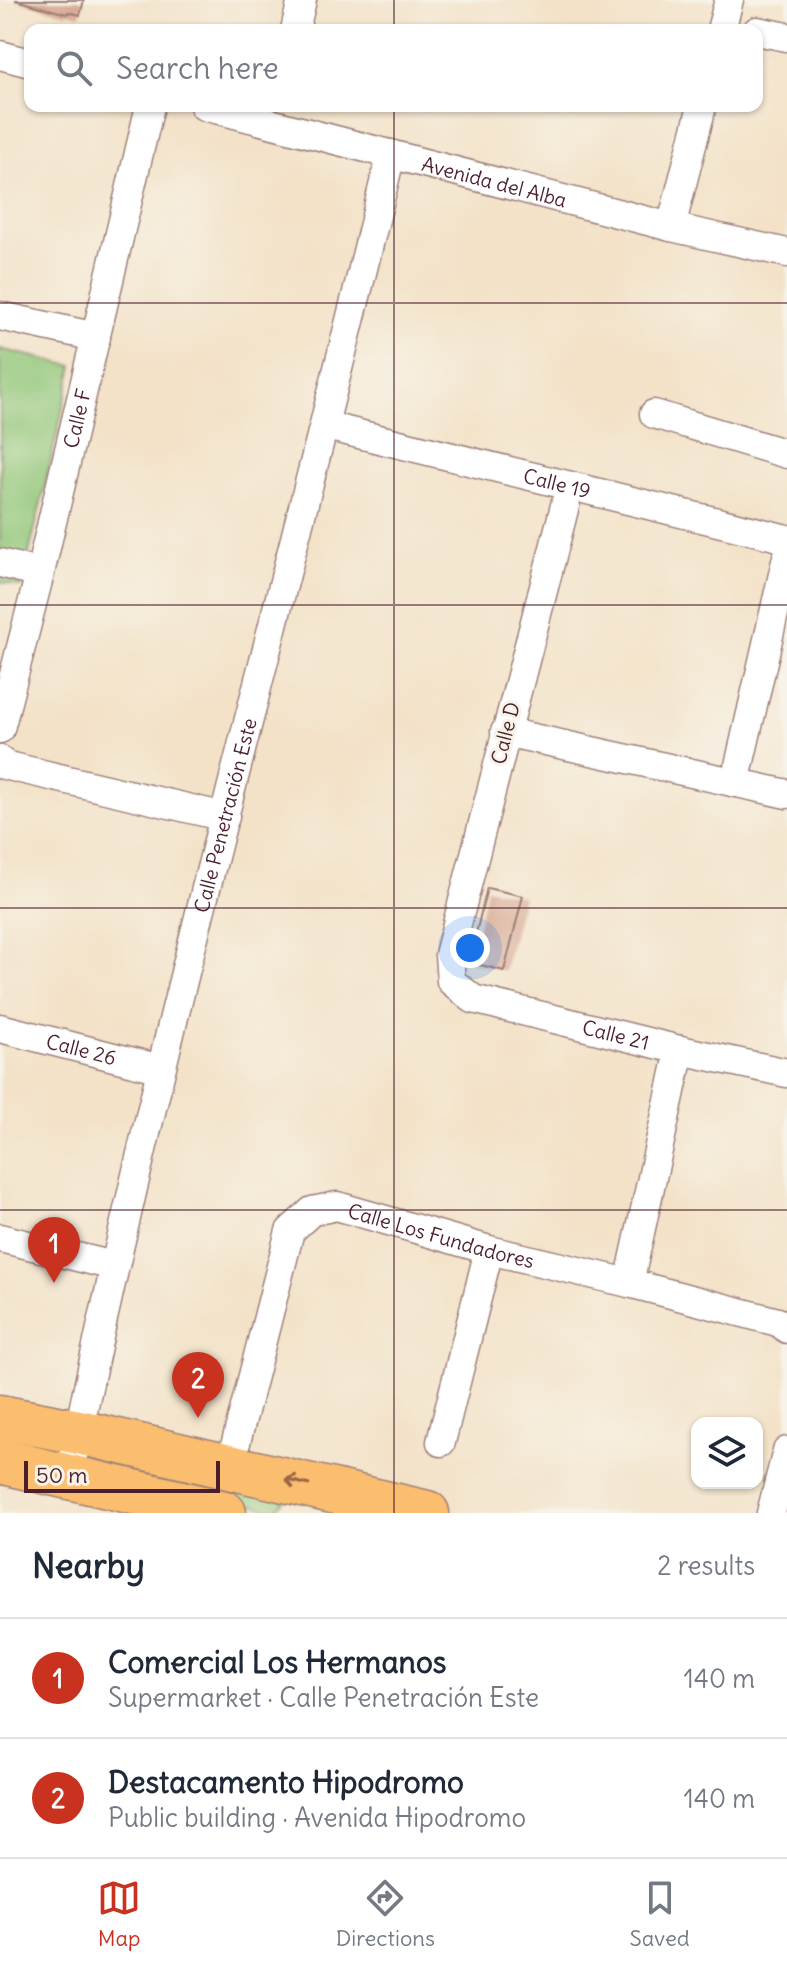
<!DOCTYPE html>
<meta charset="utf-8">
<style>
body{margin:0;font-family:Delius,sans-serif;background:#f6f6f7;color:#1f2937}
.controls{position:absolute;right:24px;bottom:24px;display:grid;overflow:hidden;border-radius:16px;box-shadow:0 2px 6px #0004}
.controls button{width:72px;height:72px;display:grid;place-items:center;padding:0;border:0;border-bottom:2px solid #e0e1e3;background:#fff;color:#1f2937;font:40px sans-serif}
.scale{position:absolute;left:24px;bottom:20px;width:196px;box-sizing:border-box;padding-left:8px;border:4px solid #4a1f2b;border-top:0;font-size:22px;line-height:28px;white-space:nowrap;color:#4a1f2b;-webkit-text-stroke:6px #f7f3e8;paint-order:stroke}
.you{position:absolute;left:470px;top:948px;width:28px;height:28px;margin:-20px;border:6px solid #fff;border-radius:50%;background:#1a73e8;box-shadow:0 0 0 12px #1a73e833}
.badge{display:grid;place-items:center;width:52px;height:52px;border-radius:50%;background:#c8321e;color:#fff;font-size:26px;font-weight:700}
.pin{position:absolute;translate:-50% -66px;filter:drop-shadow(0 2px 4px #0008)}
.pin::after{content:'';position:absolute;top:42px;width:28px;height:24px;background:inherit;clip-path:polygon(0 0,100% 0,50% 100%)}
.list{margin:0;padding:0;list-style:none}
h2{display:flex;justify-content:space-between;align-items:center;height:104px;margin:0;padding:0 32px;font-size:34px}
h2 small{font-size:26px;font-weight:400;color:#747a83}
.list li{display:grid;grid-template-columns:52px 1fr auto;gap:24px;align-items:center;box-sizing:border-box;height:120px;padding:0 32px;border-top:2px solid #e0e1e3}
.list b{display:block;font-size:30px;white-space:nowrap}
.list p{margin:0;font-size:26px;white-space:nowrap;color:#747a83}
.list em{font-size:26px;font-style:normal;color:#747a83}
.icon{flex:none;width:44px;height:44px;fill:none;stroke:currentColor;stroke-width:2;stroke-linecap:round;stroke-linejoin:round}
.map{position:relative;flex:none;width:787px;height:1513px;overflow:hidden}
.search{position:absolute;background:#fff;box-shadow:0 2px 6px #0004;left:24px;right:24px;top:24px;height:88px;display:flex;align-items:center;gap:20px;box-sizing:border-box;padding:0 28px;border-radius:16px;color:#747a83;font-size:30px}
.sheet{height:344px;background:#fff}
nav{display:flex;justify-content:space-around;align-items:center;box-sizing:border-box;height:112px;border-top:2px solid #e0e1e3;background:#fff;font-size:22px;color:#747a83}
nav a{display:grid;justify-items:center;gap:4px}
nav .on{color:#c8321e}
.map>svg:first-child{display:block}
</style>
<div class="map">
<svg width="787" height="1513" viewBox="0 0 787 1513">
<rect width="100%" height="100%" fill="#f7f3e8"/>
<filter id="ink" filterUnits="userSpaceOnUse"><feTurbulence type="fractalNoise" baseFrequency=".0125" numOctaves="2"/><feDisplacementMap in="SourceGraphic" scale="16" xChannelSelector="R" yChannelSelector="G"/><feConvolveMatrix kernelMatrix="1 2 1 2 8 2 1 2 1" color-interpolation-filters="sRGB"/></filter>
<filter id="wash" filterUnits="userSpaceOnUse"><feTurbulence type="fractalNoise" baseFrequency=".006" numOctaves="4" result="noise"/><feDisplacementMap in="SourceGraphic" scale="32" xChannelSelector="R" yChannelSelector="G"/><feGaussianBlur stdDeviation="1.8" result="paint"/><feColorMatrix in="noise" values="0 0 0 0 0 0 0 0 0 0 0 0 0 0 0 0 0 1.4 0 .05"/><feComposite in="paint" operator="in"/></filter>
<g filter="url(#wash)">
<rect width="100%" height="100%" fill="#f3e2c8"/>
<g fill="#91c678" stroke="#6e7252" stroke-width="2">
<polygon points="0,349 73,366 21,587 0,582"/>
<polygon points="90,1454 285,1500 276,1509 266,1508 97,1466 91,1463"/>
</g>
<g id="blocks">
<g fill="#d39f86">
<polygon points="15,0 84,0 80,15 68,12 67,14"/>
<polygon points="487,888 523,896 504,971 469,962"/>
</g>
</g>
</g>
<g filter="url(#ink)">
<use href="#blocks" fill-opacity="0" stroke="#9e807a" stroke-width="2"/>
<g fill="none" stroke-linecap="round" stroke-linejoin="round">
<g stroke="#9e807a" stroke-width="31">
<g id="minor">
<polyline points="295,30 302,0"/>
<polyline points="721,30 729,0"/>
<polyline points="757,31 787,37"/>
<polyline points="0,55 30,63"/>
<path id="s1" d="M 204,106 L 671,227 L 787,253"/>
<polyline points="671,227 702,106"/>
<polyline points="0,316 96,337"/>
<polyline points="654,414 787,454"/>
<path id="s2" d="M 326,426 L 787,539"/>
<path id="s3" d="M 570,486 L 449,955 L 451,981 L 473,999 L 680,1050 L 787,1073"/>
<polyline points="0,563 40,573"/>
<path id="s4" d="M 0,729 L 40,573 L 150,106"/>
<polyline points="505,732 787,794"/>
<polyline points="0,760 4,765 225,817"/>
<polyline points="735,783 787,557"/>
<path id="s5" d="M 0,1028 L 161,1069"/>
<polyline points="0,1238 114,1266"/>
<polyline points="629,1283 680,1050"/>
<polyline points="441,1442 489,1250"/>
<path id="s6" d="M 230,1466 L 290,1231 L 312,1211 L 337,1206 L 489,1250 L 629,1283 L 778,1322 L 787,1329"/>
<path id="s7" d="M 69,1477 C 161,1032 285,595 391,154"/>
<polyline points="771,1513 787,1451"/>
</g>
</g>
<g stroke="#9e807a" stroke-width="47">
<g id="primary">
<polyline points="0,1417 79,1432 427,1513"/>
<polyline points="0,1461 224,1513"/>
</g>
</g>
<use href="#minor" stroke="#fff" stroke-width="28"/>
<use href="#primary" stroke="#fbbd6e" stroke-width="44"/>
</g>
<defs><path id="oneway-shaft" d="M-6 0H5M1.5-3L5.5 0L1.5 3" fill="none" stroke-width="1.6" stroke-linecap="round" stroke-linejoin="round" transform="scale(2)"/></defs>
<use stroke="#9a6649" href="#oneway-shaft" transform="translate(297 1482) rotate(-167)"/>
</g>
<path fill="none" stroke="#4a1f2b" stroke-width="2" stroke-opacity="0.55" d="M 394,0 L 394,30M 394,106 L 394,1513M 0,303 L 787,303M 0,605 L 787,605M 0,908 L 787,908M 0,1210 L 787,1210"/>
<g text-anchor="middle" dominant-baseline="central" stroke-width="6" stroke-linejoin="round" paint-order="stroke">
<g font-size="20" fill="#4a1f2b" stroke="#f7f3e8">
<text stroke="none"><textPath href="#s1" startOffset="300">Avenida del Alba</textPath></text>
<text stroke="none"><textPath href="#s4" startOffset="320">Calle F</textPath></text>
<text stroke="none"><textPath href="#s2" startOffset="238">Calle 19</textPath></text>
<text transform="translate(505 733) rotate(-76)">Calle D</text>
<text stroke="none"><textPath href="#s7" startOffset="680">Calle Penetración Este</textPath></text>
<text stroke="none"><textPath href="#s3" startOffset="686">Calle 21</textPath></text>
<text stroke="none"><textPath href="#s5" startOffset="84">Calle 26</textPath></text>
<text stroke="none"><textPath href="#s6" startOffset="406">Calle Los Fundadores</textPath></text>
</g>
</g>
</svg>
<div class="controls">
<button><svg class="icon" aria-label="layers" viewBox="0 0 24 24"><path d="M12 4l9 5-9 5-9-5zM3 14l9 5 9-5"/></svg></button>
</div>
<div class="scale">50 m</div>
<div class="you"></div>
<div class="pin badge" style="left:54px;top:1283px">1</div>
<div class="pin badge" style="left:198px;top:1418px">2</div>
<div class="search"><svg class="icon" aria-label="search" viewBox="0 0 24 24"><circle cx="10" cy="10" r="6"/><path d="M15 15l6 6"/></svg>Search here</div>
</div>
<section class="sheet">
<h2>Nearby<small>2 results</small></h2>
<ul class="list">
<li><span class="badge">1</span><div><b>Comercial Los Hermanos</b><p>Supermarket · Calle Penetración Este</p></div><em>140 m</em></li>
<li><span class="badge">2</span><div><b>Destacamento Hipodromo</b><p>Public building · Avenida Hipodromo</p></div><em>140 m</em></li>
</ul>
</section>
<nav>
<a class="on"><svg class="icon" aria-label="map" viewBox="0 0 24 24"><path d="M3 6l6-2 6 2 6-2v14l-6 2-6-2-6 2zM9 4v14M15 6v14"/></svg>Map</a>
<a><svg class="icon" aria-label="directions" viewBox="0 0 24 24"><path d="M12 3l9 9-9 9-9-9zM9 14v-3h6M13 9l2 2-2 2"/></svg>Directions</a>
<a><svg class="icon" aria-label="saved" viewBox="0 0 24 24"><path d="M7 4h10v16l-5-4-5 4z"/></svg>Saved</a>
</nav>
